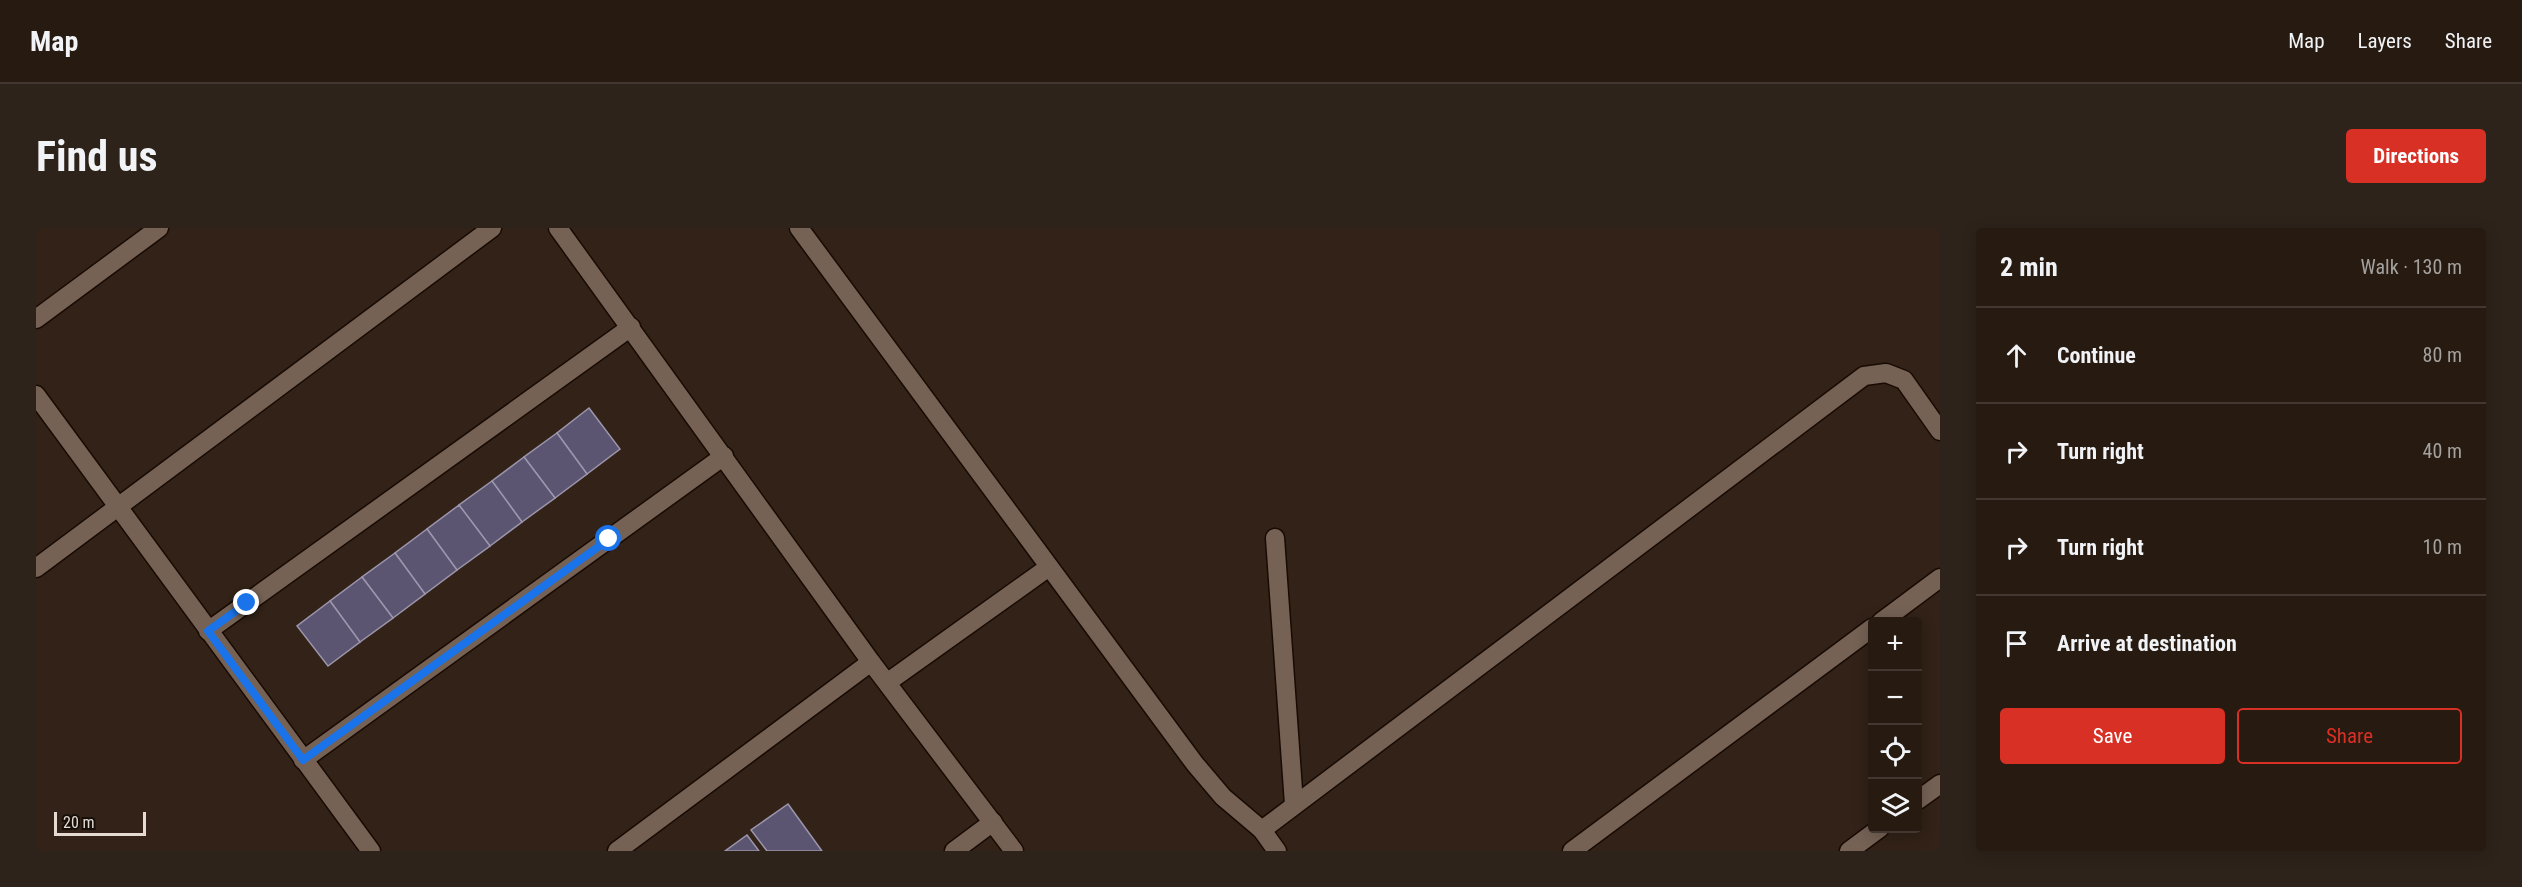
<!DOCTYPE html>
<meta charset="utf-8">
<style>
body{margin:0;font-family:"Roboto Condensed",sans-serif;background:#2e231a;color:#f1f3f6}
.controls{position:absolute;right:18px;bottom:18px;display:grid;overflow:hidden;border-radius:6px;box-shadow:0 3px 15px #0003}
.controls button{width:54px;height:54px;display:grid;place-items:center;padding:0;border:0;border-bottom:2px solid #423831;background:#261a11;color:#f1f3f6;font:30px sans-serif}
.scale{position:absolute;left:18px;bottom:15px;width:92px;box-sizing:border-box;padding-left:6px;border:3px solid #e6dbd3;border-top:0;font-size:16px;line-height:21px;white-space:nowrap;color:#e6dbd3;-webkit-text-stroke:4px #150e09;paint-order:stroke}
.stop{position:absolute;width:18px;height:18px;margin:-14px;border:4px solid #1a73e8;border-radius:50%;background:#fff}
.stop.end{background:#1a73e8;border-color:#fff;box-shadow:0 2px 6px #0008}
.list{margin:0;padding:0;list-style:none}
h2{display:flex;justify-content:space-between;align-items:center;height:78px;margin:0;padding:0 24px;font-size:26px}
h2 small{font-size:20px;font-weight:400;color:#a4a19f}
.list li{display:grid;grid-template-columns:39px 1fr auto;gap:18px;align-items:center;box-sizing:border-box;height:96px;padding:0 24px;border-top:2px solid #423831}
.list b{display:block;font-size:22px;white-space:nowrap}
.list em{font-size:20px;font-style:normal;color:#a4a19f}
.actions{display:flex;gap:12px;padding:18px 24px}
.actions a{flex:1;padding:14px 0;border:2px solid #d93025;border-radius:6px;text-align:center;font-size:21px;color:#d93025}
.actions .main{background:#d93025;color:#fff}
.icon{flex:none;width:33px;height:33px;fill:none;stroke:currentColor;stroke-width:2;stroke-linecap:round;stroke-linejoin:round}
.map{position:relative;flex:none;width:1904px;height:623px;overflow:hidden;border-radius:6px}
header{display:flex;align-items:center;gap:36px;box-sizing:border-box;height:84px;padding:0 30px;background:#261a11;border-bottom:2px solid #423831}
header strong{font-size:28px}
nav{display:flex;gap:33px;margin-inline-start:auto;font-size:21px}
.intro{display:flex;align-items:center;justify-content:space-between;box-sizing:border-box;height:144px;padding:0 36px}
h1{margin:0;font-size:42px}
.button{padding:15px 27px;border-radius:6px;background:#d93025;color:#fff;font-size:21px;font-weight:700}
main{display:flex;gap:36px;padding:0 36px}
aside{flex:1;background:#261a11;border-radius:6px;box-shadow:0 3px 15px #0003}
.map>svg:first-child{display:block}
</style>
<header>
<strong>Map</strong>
<nav><a>Map</a><a>Layers</a><a>Share</a></nav>
</header>
<div class="intro"><h1>Find us</h1><a class="button">Directions</a></div>
<main>
<div class="map">
<svg width="1904" height="623" viewBox="0 0 1904 623">
<rect width="100%" height="100%" fill="#322217"/>
<g fill="#5c5572" stroke="#9b96ac" stroke-width="1.5">
<polygon points="553,180 584,221 551,246 521,205"/>
<polygon points="521,205 551,246 519,270 488,229"/>
<polygon points="488,229 519,270 486,294 456,253"/>
<polygon points="456,253 486,294 454,318 423,277"/>
<polygon points="423,277 454,318 421,342 391,301"/>
<polygon points="391,301 421,342 389,366 359,325"/>
<polygon points="359,325 389,366 357,390 326,349"/>
<polygon points="326,349 357,390 324,414 294,373"/>
<polygon points="294,373 324,414 292,438 261,398"/>
<polygon points="752,576 786,623 731,623 715,602"/>
<polygon points="711,607 723,623 689,623"/>
</g>
<g fill="none" stroke-linecap="round" stroke-linejoin="round">
<g stroke="#190b03" stroke-width="21">
<g id="street">
<polyline points="522,0 835,434 978,623"/>
<polyline points="763,0 1159,536 1187,569 1226,602 1241,623"/>
<polyline points="0,91 123,0"/>
<polyline points="0,167 335,623"/>
<polyline points="1239,310 1258,576"/>
<polyline points="0,340 456,0"/>
<polyline points="1845,394 1904,350"/>
<polyline points="172,403 595,99"/>
<polyline points="852,454 1013,339"/>
<polyline points="267,532 688,228"/>
<polyline points="1882,572 1904,556"/>
<polyline points="1226,602 1828,148 1850,145 1868,152 1904,203"/>
<polyline points="581,623 835,434"/>
<polyline points="918,623 957,594"/>
<polyline points="1536,623 1836,400"/>
<polyline points="1813,623 1844,600"/>
</g>
</g>
<use href="#street" stroke="#756255" stroke-width="18"/>
</g>
<g fill="none" stroke-linecap="round" stroke-linejoin="round">
<polyline stroke="#1a73e8" stroke-width="8" points="211,375 172,403 267,532 573,311"/>
</g>
</svg>
<div class="controls">
<button>+</button>
<button>−</button>
<button><svg class="icon" aria-label="locate" viewBox="0 0 24 24"><circle cx="12" cy="12" r="6"/><path d="M12 2v4M12 18v4M2 12h4M18 12h4"/></svg></button>
<button><svg class="icon" aria-label="layers" viewBox="0 0 24 24"><path d="M12 4l9 5-9 5-9-5zM3 14l9 5 9-5"/></svg></button>
</div>
<div class="scale">20 m</div>
<div class="stop" style="left:573px;top:311px"></div>
<div class="stop end" style="left:211px;top:375px"></div>
</div>
<aside>
<h2>2 min<small>Walk · 130 m</small></h2>
<ul class="list">
<li><svg class="icon" aria-label="ahead" viewBox="0 0 24 24"><path d="M12 20V5M6 11l6-6 6 6"/></svg><div><b>Continue</b></div><em>80 m</em></li>
<li><svg class="icon" aria-label="right" viewBox="0 0 24 24"><path d="M7 20v-9h11M14 6l5 5-5 5"/></svg><div><b>Turn right</b></div><em>40 m</em></li>
<li><svg class="icon" aria-label="right" viewBox="0 0 24 24"><path d="M7 20v-9h11M14 6l5 5-5 5"/></svg><div><b>Turn right</b></div><em>10 m</em></li>
<li><svg class="icon" aria-label="arrive" viewBox="0 0 24 24"><path d="M6 21V4h12l-3 4 3 4H6"/></svg><div><b>Arrive at destination</b></div></li>
</ul>
<div class="actions"><a class="main">Save</a><a>Share</a></div>
</aside>
</main>
